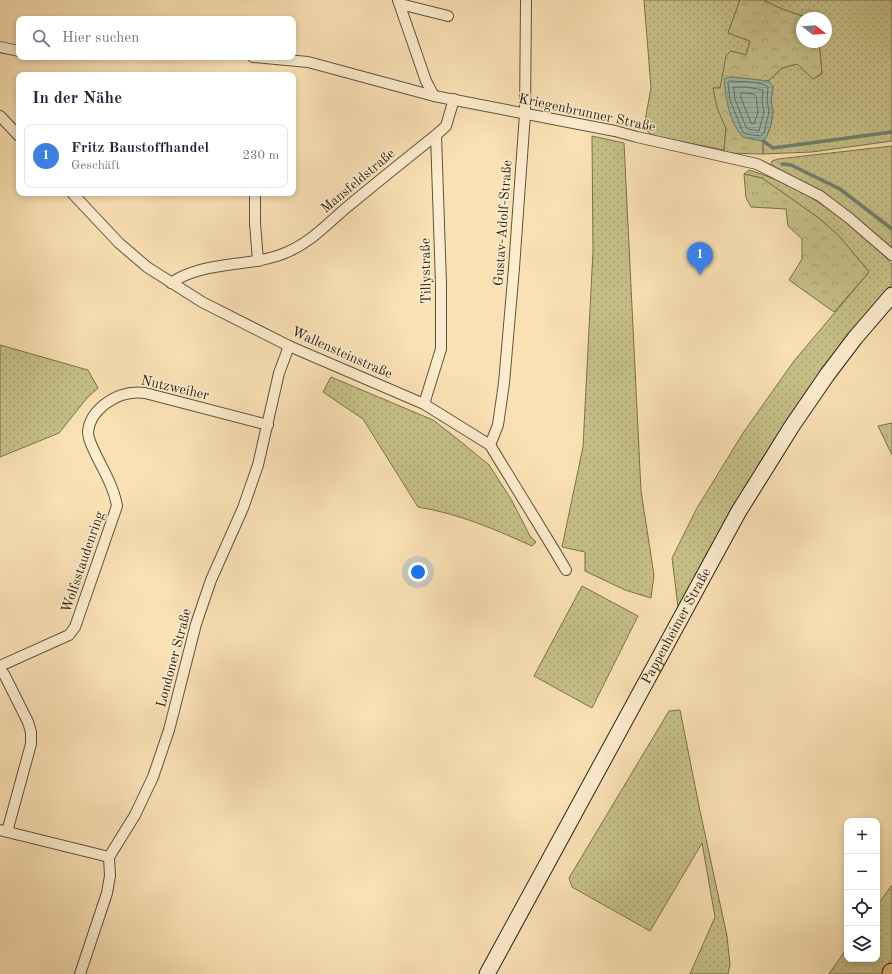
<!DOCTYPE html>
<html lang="de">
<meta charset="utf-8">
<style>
body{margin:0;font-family:"Old Standard TT",serif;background:#f6f6f7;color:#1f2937}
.controls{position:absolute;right:12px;bottom:12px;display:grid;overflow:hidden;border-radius:8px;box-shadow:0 2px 6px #0003}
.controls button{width:36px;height:36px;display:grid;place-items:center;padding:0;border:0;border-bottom:1px solid #e0e1e3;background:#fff;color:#1f2937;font:20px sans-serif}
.compass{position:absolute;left:796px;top:12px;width:36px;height:36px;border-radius:50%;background:#fff;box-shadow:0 2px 6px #0003;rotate:107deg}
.you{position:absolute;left:418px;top:572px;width:14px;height:14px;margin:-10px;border:3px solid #fff;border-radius:50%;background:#1a73e8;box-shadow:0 0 0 6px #1a73e833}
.badge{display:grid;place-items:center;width:26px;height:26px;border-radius:50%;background:#111827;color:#fff;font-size:13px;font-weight:700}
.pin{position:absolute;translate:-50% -33px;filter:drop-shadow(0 1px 2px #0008)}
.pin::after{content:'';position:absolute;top:21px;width:14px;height:12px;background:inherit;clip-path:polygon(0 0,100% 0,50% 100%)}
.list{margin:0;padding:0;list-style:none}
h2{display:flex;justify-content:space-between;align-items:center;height:52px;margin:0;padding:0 16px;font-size:17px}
h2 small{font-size:13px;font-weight:400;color:#747a83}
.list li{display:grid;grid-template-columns:26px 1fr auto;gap:12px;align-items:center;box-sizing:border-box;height:64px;margin:0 8px 8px;padding:0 8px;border:1px solid #e0e1e3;border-radius:8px}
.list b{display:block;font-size:15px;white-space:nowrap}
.list p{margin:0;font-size:13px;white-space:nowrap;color:#747a83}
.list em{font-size:13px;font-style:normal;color:#747a83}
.icon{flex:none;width:22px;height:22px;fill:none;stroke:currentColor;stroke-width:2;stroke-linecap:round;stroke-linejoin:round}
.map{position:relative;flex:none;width:892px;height:974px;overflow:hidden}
.search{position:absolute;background:#fff;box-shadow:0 2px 6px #0003;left:16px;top:16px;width:280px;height:44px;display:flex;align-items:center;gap:10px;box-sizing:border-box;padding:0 14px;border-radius:8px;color:#747a83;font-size:15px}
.panel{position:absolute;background:#fff;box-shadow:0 2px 6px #0003;left:16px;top:72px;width:280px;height:124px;border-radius:8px}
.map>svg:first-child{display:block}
</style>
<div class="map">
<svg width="892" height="974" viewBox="0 0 892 974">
<defs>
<pattern id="green-dots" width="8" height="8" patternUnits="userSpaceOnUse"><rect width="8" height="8" fill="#c6c188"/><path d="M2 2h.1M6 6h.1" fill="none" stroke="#aaa674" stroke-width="1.8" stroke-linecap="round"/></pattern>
<pattern id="forest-crowns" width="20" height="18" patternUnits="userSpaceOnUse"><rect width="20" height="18" fill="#c6c188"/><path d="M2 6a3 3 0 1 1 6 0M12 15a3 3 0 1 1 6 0" fill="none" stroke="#aaa674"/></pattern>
<pattern id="water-rules" width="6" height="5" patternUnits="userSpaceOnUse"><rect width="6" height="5" fill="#9ebdb0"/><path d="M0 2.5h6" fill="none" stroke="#88a296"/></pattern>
</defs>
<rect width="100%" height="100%" fill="#fae1b4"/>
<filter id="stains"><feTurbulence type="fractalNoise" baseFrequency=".005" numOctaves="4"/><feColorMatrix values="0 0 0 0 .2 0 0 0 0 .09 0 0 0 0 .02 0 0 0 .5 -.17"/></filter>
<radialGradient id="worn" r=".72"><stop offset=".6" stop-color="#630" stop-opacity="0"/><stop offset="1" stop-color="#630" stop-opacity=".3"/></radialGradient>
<g fill="url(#green-dots)" stroke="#79724e">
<polygon points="644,0 740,0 728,33 750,41 746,55 731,51 720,88 713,88 726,128 724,150 654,136 649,133 644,126 651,88"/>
<polygon points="763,0 892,0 892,141 812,152 763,154 763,141 767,136 771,124 773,112 771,101 773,86 768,81 782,68 797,64 813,79 822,74 819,42 826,42 826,18 808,18 782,9"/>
<polygon points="592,136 624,143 641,491 654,575 651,598 625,590 585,571 585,552 562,547 583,447 593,251"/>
<polygon points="892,146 892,250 861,222 822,191 775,168 771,165 772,161 778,159"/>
<path d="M 749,170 C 805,187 852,222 892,264 L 892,284 L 839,348 L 702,563 L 678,607 L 672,558 L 697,508 L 743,433 L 794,361 L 869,272 L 839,236 L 820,219 L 762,178 L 744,174 Z"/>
<polygon points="0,345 88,370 98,388 87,398 59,433 0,457"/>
<path d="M 331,377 L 433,420 L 460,441 L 489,465 L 511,499 L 530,536 L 536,542 L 532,546 C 494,529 460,514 418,507 L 363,419 L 323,392 Z"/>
<polygon points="582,586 638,616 592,708 534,676"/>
<polygon points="680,710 700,811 727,936 730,965 728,974 690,974 715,917 702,843 650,931 572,887 569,878 669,711"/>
<polygon points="892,885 892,960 882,974 829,974 847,948 847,959 877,959 877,906"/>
</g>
<g fill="url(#forest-crowns)" stroke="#79724e">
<path d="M 740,0 L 763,0 L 782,9 L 808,18 L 802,18 L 802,42 L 819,42 L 822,73 L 813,79 L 797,64 L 782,68 L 768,81 L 730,77 C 731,98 728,120 743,137 L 763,141 L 763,154 L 726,153 L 724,150 L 726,128 L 717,108 L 713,88 L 720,88 L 726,56 L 731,51 L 746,55 L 750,41 L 728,33 Z"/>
<polygon points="744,174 762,178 820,219 839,236 869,272 834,312 789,280 802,259 802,239 788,226 786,209 751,207 746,198"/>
<polygon points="892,423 892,455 878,426"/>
</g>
<path fill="url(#water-rules)" stroke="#707f72" d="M 730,77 L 768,81 L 773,86 L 771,101 L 773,112 L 771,124 L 767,136 L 763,141 L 743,137 C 729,122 726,99 724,79 Z"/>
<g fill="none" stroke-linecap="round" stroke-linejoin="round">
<g stroke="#657062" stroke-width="1">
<path d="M 730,81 C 740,82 762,81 768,87 L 767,100 L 769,112 L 764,133 L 761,136 L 745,134 L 742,130 L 730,100 L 728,83 Z"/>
<polygon points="734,87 746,87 763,90 762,101 764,112 759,131 748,129 746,127 735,99"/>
<polygon points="743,93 754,94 756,96 758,112 754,124 751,123 741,98 741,94"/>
</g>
<g stroke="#707f72" stroke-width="3.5">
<polyline points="763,141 773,148 892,132"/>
<polyline points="782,164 791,165 840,189 892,229"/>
</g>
<g stroke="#60523d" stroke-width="12">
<g id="street">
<polyline points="398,0 426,81 434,96"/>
<polyline points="400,4 448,16"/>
<polyline points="0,47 19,51"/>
<polyline points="253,57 308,62 434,96 615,131 637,137 757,164 820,196 849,218 892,255"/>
<polyline points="0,116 19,136"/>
<polyline points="72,193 119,243 147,267 202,302 289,346 424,404 490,445 556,553 566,570"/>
<polyline points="255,193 255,223 258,261"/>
<path d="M 171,283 C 204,260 249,268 285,253 C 310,243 326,225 346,208 C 376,183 406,159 436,135 L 446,126 L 454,99"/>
<polyline points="424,404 441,349 441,284 436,135"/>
<polyline points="490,445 498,425 504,383 514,268 525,114 526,1"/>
<path d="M 0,666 L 69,635 L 75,627 L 117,506 C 114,488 104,471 96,455 C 93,448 88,440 88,432 C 89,420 96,411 105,404 C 117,395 131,391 145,393 L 268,425"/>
<polyline points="0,671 4,674 28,722 31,732 31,744 7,832"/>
<polyline points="0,830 109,857"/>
<polyline points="80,974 107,893 110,876 109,857 135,815 153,777 169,730 196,624 211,580 243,508 258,465 279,373 289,346"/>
</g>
</g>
<g stroke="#2c2215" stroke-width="17">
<g id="secondary">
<path id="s1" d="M 487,974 L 739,511 L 792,426 L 827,375 L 855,338 L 892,295"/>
</g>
</g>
<g stroke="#2c2215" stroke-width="21">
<polyline id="highway" points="892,974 892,973"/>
</g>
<use href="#street" stroke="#fcecce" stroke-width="10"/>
<use href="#secondary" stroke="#fcecce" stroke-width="15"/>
<use href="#highway" stroke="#edc07a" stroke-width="19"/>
</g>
<g text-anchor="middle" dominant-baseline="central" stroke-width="3" stroke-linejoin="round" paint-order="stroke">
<g font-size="14" fill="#2c2215" stroke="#fcecce">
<text transform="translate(587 113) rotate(12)">Kriegenbrunner Straße</text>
<text transform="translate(358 181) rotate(-40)">Mansfeldstraße</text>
<text transform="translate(503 223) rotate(-86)">Gustav-Adolf-Straße</text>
<text transform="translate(426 271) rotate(-91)">Tillystraße</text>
<text transform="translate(342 353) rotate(24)">Wallensteinstraße</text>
<text transform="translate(175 388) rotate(13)">Nutzweiher</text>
<text transform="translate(83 562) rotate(-71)">Wolfsstaudenring</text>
<text stroke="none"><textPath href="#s1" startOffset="396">Pappenheimer Straße</textPath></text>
<text transform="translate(174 658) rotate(-75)">Londoner Straße</text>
</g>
</g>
<rect width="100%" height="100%" filter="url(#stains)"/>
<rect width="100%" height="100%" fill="url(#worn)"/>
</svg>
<div class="controls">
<button>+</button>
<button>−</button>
<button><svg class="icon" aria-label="locate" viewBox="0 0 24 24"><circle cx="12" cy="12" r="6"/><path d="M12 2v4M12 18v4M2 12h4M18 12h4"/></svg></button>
<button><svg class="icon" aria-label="layers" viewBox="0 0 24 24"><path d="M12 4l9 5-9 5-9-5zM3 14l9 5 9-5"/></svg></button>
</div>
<svg class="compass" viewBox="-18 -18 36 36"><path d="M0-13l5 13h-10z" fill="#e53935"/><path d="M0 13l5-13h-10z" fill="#747a83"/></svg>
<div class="you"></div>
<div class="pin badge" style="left:700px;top:275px;background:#3f7fe0">1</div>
<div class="search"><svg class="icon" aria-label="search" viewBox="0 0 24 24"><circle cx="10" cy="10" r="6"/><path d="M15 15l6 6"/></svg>Hier suchen</div>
<section class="panel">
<h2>In der Nähe<small></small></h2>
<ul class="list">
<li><span class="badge" style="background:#3f7fe0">1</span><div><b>Fritz Baustoffhandel</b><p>Geschäft</p></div><em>230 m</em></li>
</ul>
</section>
</div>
